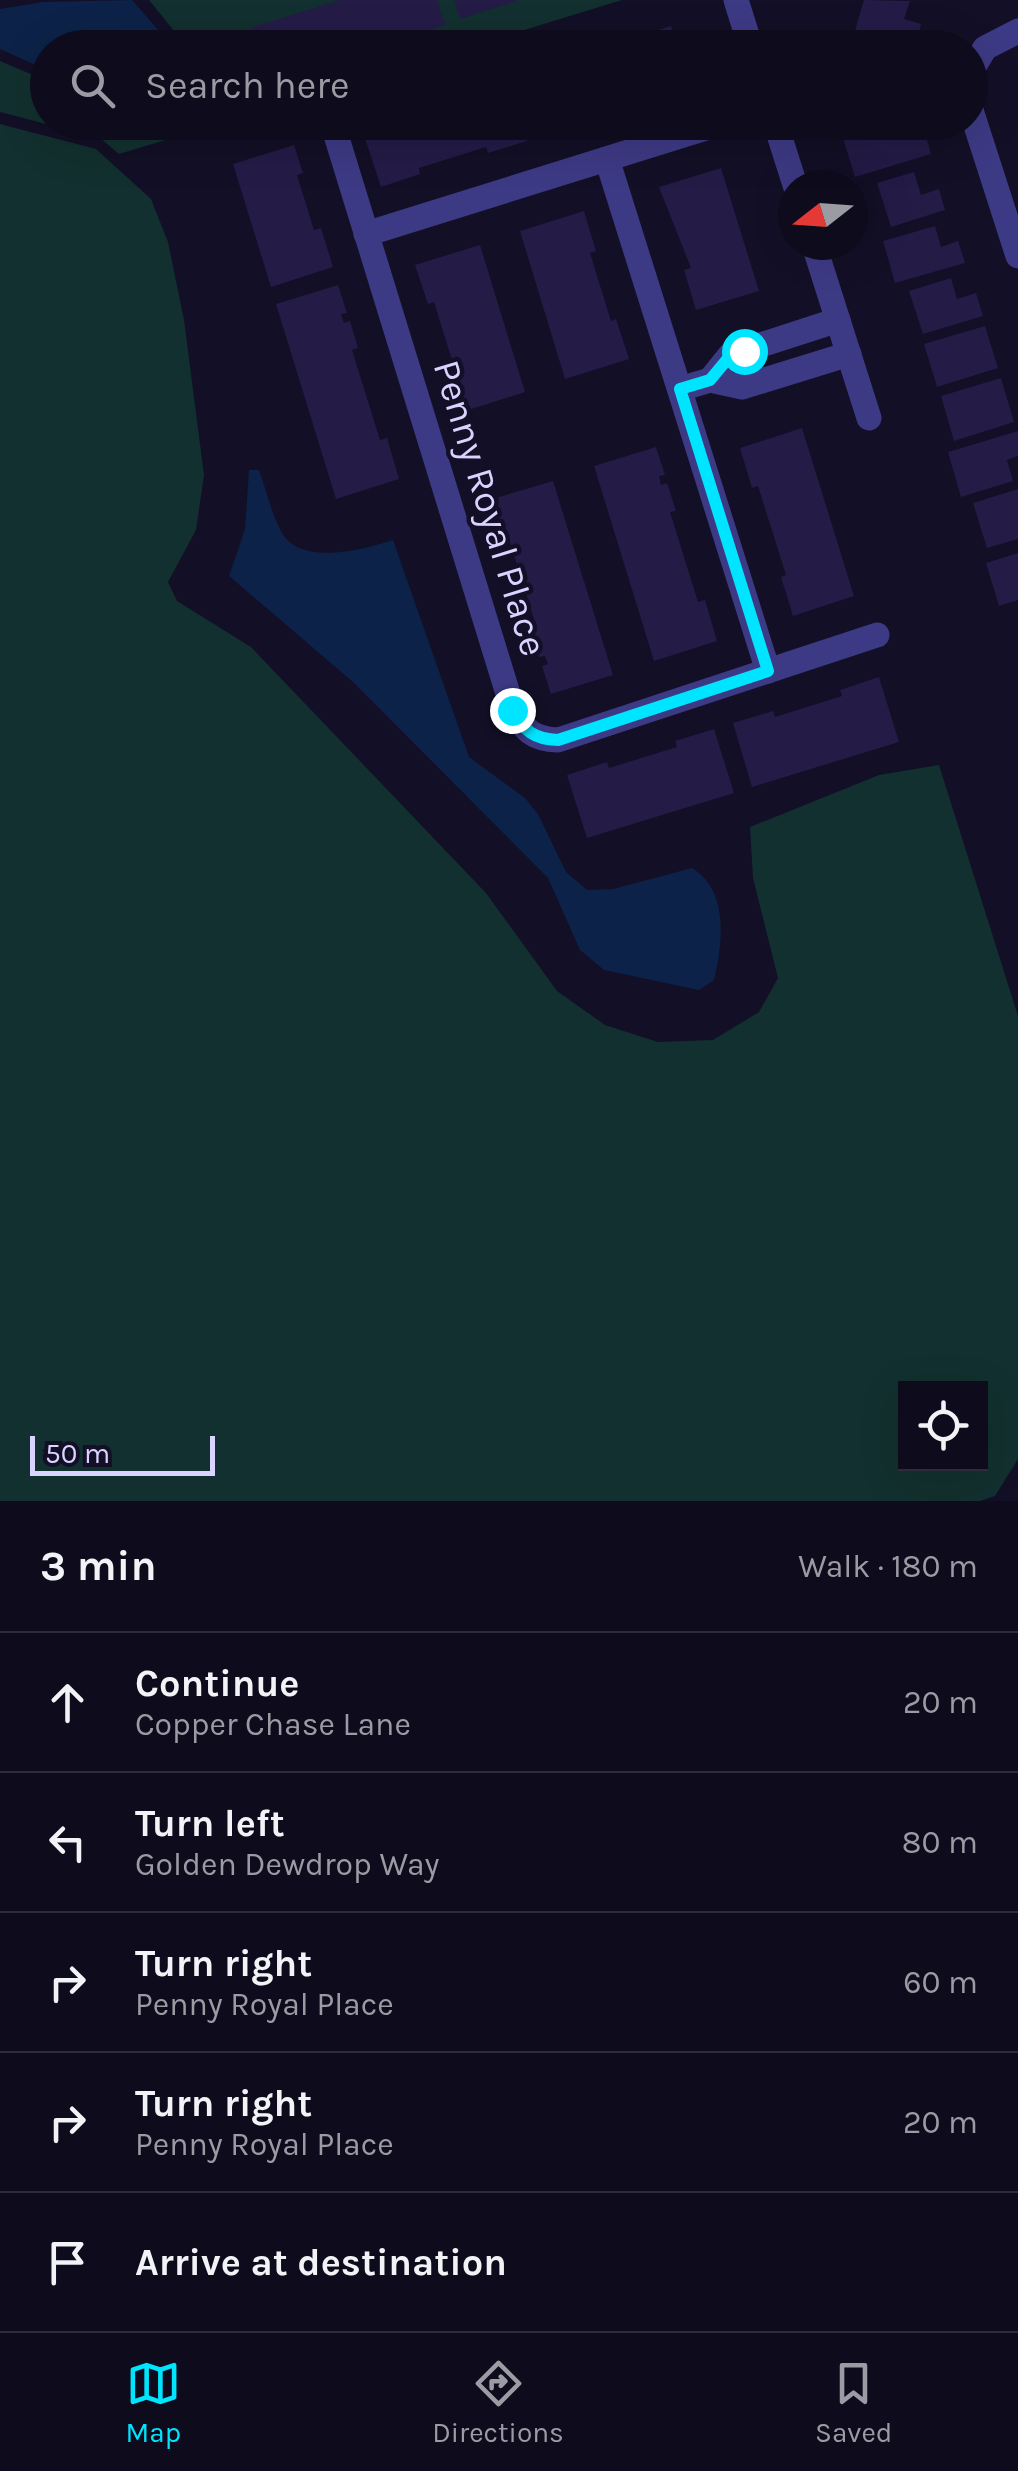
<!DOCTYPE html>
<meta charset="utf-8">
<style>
body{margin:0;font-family:Karla,sans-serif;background:#171425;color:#f1f3f6}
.controls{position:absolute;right:30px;bottom:30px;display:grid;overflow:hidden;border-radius:0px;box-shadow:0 10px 40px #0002}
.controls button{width:90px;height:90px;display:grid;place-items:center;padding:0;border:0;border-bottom:2px solid #2e2b3b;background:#0e0b1c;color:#f1f3f6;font:50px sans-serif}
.compass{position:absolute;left:778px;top:170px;width:90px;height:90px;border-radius:50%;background:#0e0b1c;box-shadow:0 10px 40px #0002;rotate:253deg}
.scale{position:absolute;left:30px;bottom:25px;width:185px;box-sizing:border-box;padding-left:10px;border:5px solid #d9d4ff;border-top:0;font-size:28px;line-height:35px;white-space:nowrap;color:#d9d4ff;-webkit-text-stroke:8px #130f26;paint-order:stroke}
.stop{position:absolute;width:30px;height:30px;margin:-22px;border:8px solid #00e5ff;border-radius:50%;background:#fff}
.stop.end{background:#00e5ff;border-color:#fff;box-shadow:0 2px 10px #0008}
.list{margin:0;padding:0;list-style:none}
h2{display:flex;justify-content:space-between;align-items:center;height:130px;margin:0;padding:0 40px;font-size:42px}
h2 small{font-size:32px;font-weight:400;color:#9b9ba3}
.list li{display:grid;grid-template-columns:65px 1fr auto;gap:30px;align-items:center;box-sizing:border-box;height:140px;padding:0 40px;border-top:2px solid #2e2b3b}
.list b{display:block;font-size:38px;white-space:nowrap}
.list p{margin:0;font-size:32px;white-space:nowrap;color:#9b9ba3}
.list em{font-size:32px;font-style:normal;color:#9b9ba3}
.icon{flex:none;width:55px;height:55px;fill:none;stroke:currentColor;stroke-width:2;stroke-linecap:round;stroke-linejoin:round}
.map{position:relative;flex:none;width:1018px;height:1501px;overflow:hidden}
.search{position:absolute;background:#0e0b1c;box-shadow:0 10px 40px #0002;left:30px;right:30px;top:30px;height:110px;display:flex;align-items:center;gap:25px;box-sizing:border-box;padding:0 35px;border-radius:55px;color:#9b9ba3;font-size:38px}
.sheet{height:830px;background:#0e0b1c}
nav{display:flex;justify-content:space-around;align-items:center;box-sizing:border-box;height:140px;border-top:2px solid #2e2b3b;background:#0e0b1c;font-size:28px;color:#9b9ba3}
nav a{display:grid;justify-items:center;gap:5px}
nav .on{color:#00e5ff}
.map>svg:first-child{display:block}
</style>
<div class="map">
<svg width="1018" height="1501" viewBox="0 0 1018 1501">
<rect width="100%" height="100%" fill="#130f26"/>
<g fill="#12302f" fill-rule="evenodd">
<polygon points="149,0 622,0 505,36 452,40 436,48 187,47"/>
<polygon points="0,61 47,81 48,122 222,123 119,154 100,138 0,112"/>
<path d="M 0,124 L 96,149 L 151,199 L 168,242 L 184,320 L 204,475 L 196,530 L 168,582 L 177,601 L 251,647 L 486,893 L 557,991 L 605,1025 L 658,1042 L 713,1040 L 759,1012 L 778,978 L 753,878 L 750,827 L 879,775 L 939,765 L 1018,1016 L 1018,1459 L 995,1496 L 980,1501 L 0,1501 ZM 906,1388 L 980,1388 L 980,1464 L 906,1464 Z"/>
</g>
<g fill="#0c2248">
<polygon points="132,0 173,47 48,48 47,70 0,49 0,9 43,2"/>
<path d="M 249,470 L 259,470 C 266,489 271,512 281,531 C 300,567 362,550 393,540 L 469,757 L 525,798 L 538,814 L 566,872 L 587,890 L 613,889 L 692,868 C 729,890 723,943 714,980 L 699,990 L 604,970 L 580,950 L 548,878 L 353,682 L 229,576 L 245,529 Z"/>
</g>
<g fill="#241b47">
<polygon points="340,0 437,0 445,25 373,48 257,48 250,28"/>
<polygon points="454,0 517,0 517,1 460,19"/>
<polygon points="864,0 910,1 904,19 921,24 915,48 899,48 854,34"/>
<polygon points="671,26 677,48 607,48 607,47"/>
<polygon points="521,122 527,141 488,153 486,147 419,168 420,174 381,187 360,123"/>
<polygon points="540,122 585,122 585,123 544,136"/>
<polygon points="882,122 903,122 907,135 924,130 931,154 855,177 842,135"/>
<polygon points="294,145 303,173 297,175 314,230 321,228 333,267 271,287 233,164"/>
<polygon points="721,168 759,291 696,310 684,270 691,268 659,187"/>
<polygon points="914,172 921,195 939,189 945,210 891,227 877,183"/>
<polygon points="584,211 596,251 590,253 611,321 616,319 629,359 565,379 520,231"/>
<polygon points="935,226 941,247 958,241 965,263 895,283 883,241"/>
<polygon points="480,245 525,392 462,412 449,372 455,370 434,302 428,304 415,265"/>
<polygon points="951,278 957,299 976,293 983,316 923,334 909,291"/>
<polygon points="338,285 347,313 341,314 344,323 350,321 358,348 352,350 380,440 387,438 399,479 336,499 276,304"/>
<polygon points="985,326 998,368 937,387 924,344"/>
<polygon points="1001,378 1014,422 954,441 941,396"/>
<polygon points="802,428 854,596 793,616 781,577 786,575 758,486 752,488 740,448"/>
<polygon points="1018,431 1018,456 1007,460 1013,481 961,497 948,452"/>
<polygon points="656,447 665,475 659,476 661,485 667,483 676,511 670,512 698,602 705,600 717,641 654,661 594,466"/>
<polygon points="553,481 613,675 551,694 542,666 548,664 545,656 539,657 531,631 537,629 509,539 502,541 489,500"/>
<polygon points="1018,489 1018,539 987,548 973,503"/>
<polygon points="1018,553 1018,600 999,606 986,563"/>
<polygon points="879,677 899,742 752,787 733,723 773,711 775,717 842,696 840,690"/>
<polygon points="714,729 734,793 587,838 567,775 607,762 609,768 677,747 675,741"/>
</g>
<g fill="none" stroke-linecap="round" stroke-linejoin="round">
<g stroke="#3d3a85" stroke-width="25">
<polyline points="736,0 751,48"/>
<polyline points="970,73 985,48 1018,31"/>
<polyline points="970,107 1018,256"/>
<path d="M 332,122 L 513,710 C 525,731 533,739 558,740 L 877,635"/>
<polyline points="775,122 795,185"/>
<polyline points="607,159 768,671"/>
<polyline points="366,234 725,122"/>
<polyline points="814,245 869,418"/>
<polyline points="710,380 730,355 838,320"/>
<polyline points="680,389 710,380 742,387 849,354"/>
</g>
</g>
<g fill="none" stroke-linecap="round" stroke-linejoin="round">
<path stroke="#00e5ff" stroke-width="12" d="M 512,710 C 525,731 533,739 558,740 L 768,671 L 680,389 L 710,380 L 730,356 L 744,351"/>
</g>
<g text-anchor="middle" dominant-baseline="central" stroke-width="9" stroke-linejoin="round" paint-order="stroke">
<g font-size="38" fill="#d9d4ff" stroke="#130f26">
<text transform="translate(490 508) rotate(73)">Penny Royal Place</text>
</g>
</g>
</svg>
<div class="controls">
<button><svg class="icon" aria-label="locate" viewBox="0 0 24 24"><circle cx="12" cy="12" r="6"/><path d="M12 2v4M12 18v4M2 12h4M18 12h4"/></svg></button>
</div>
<svg class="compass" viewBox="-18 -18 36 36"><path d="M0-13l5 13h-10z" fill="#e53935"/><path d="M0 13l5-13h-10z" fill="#9b9ba3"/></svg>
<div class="scale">50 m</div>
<div class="stop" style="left:744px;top:351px"></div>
<div class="stop end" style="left:512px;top:710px"></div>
<div class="search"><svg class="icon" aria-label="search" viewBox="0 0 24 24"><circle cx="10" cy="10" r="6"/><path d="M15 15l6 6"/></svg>Search here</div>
</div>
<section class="sheet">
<h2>3 min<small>Walk · 180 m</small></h2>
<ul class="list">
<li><svg class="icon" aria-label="ahead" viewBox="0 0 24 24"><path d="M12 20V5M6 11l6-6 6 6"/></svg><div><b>Continue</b><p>Copper Chase Lane</p></div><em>20 m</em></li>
<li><svg class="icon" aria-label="left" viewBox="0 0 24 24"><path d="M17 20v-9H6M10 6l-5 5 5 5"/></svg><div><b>Turn left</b><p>Golden Dewdrop Way</p></div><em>80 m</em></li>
<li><svg class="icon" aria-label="right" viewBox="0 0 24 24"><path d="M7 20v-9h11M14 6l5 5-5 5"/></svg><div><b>Turn right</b><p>Penny Royal Place</p></div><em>60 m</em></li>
<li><svg class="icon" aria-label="right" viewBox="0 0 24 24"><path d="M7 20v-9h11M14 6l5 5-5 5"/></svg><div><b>Turn right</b><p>Penny Royal Place</p></div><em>20 m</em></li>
<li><svg class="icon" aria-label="arrive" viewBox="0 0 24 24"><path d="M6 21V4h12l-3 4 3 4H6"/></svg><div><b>Arrive at destination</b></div></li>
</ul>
</section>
<nav>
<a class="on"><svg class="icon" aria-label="map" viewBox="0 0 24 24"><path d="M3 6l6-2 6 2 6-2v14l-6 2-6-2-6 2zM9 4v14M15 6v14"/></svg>Map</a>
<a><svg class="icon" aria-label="directions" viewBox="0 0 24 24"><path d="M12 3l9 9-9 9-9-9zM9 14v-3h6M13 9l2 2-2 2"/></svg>Directions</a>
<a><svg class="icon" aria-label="saved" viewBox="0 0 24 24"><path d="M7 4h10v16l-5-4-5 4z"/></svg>Saved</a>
</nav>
